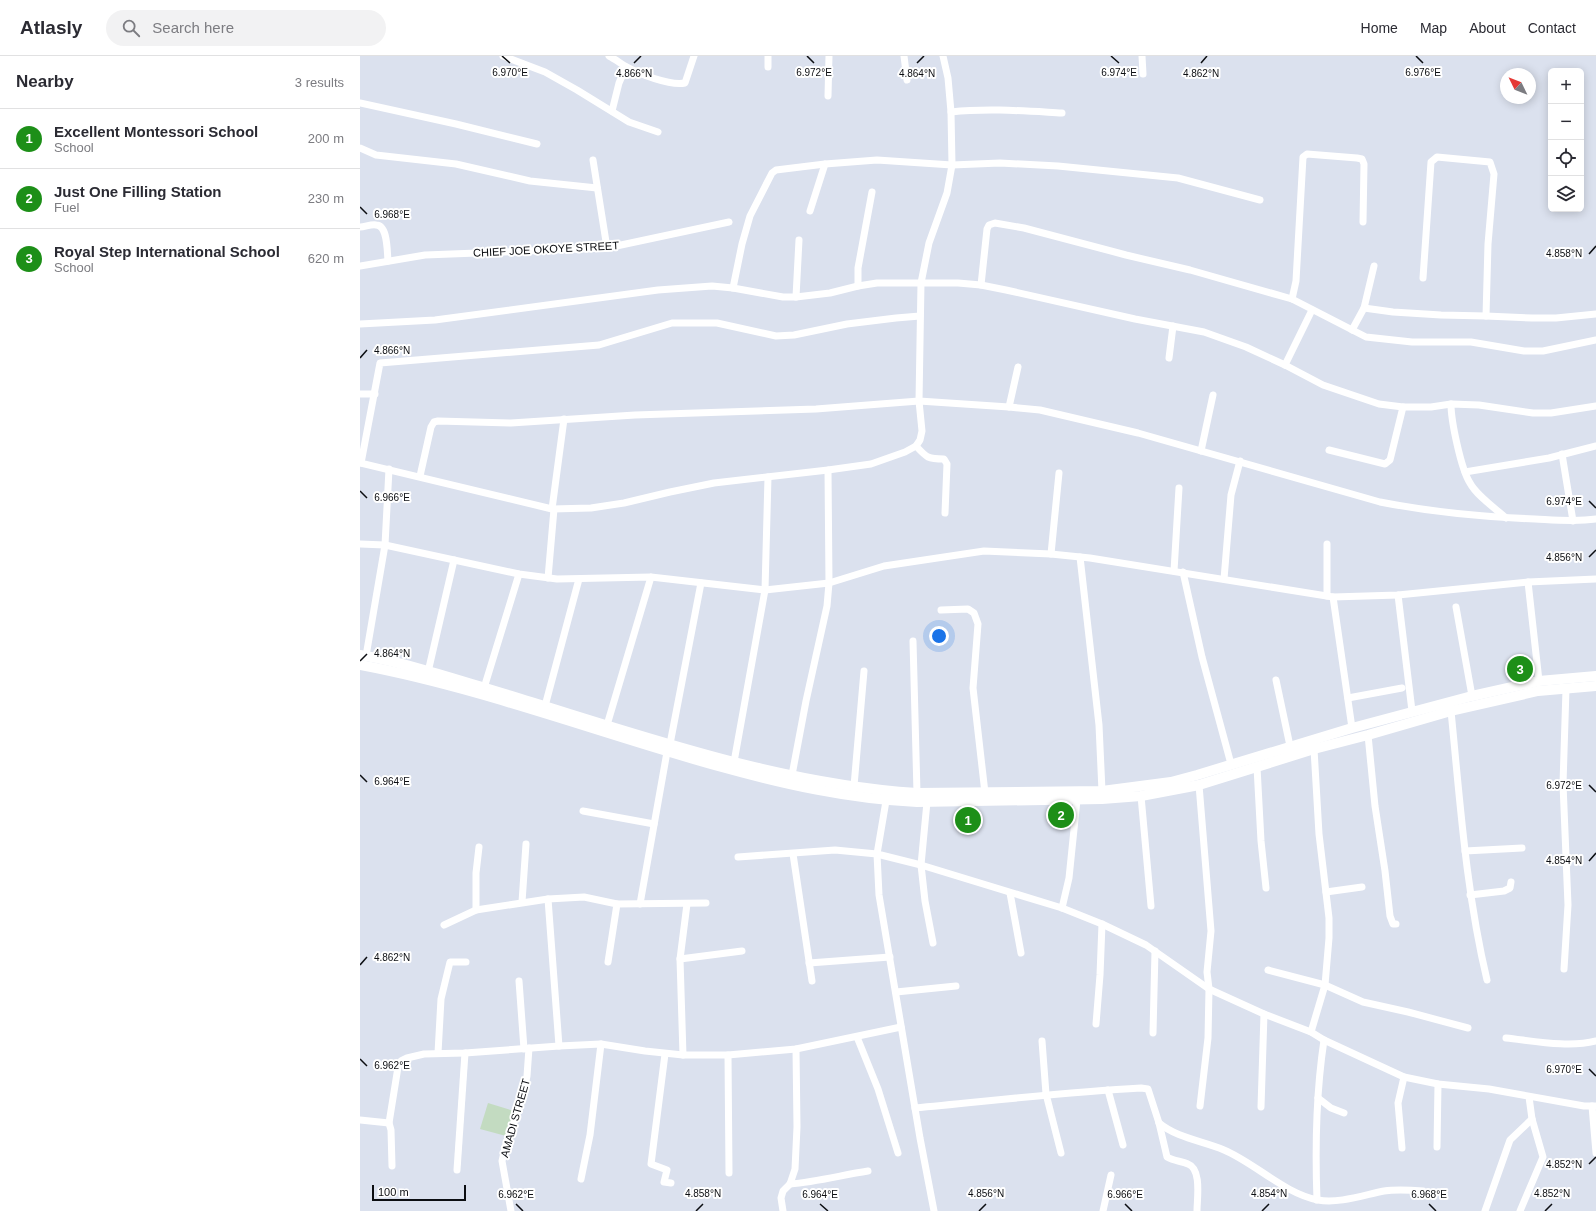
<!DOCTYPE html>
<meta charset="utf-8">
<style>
body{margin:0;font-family:Arial,sans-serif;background:#f2f2f3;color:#2b2b33}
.controls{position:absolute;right:12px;top:12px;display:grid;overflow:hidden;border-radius:6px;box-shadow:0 2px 10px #0003}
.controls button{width:36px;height:36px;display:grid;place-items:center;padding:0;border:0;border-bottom:1px solid #e1e1e2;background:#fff;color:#2b2b33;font:20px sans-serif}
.compass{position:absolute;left:1140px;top:12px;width:36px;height:36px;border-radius:50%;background:#fff;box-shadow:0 2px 10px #0003;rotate:313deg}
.scale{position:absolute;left:12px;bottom:10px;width:94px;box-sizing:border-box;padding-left:4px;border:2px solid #0c0e12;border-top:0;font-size:11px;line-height:14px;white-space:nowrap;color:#0c0e12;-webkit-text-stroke:3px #fff;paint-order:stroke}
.you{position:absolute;left:579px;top:580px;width:14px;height:14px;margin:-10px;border:3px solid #fff;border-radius:50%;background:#1a73e8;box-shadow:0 0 0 6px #1a73e833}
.badge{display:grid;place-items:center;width:26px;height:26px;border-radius:50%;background:#1d8f18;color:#fff;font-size:13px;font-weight:700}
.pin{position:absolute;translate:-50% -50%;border:2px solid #fff;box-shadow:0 1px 4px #0006}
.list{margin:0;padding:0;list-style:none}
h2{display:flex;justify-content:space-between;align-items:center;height:52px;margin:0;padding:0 16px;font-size:17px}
h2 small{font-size:13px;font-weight:400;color:#7c7c81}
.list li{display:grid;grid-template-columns:26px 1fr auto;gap:12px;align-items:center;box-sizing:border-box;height:60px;padding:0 16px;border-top:1px solid #e1e1e2}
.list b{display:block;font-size:15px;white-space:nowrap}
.list p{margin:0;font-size:13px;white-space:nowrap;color:#7c7c81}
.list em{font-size:13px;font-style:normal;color:#7c7c81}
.icon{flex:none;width:22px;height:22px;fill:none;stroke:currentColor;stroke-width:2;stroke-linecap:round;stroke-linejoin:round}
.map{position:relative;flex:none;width:1236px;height:1155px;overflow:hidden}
header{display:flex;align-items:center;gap:24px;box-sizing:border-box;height:56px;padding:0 20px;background:#fff;border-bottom:1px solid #e1e1e2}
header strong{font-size:19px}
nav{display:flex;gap:22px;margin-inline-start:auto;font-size:14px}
.search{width:280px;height:36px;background:#f2f2f3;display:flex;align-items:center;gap:10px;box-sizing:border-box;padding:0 14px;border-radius:22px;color:#7c7c81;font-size:15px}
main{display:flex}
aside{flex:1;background:#fff}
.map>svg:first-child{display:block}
</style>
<header>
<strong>Atlasly</strong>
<div class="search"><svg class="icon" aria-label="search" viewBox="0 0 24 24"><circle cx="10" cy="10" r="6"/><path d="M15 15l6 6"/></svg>Search here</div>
<nav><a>Home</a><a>Map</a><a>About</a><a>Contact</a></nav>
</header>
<main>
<aside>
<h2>Nearby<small>3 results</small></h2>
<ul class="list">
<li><span class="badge">1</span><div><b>Excellent Montessori School</b><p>School</p></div><em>200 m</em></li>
<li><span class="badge">2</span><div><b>Just One Filling Station</b><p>Fuel</p></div><em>230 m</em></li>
<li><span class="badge">3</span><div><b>Royal Step International School</b><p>School</p></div><em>620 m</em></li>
</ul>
</aside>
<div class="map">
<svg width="1236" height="1155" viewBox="0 0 1236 1155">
<rect width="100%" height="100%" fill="#dbe1ee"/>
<polygon fill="#c3dbc1" points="128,1047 154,1055 146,1080 120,1073"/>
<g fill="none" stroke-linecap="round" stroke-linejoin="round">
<g stroke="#fff" stroke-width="7">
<polyline points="143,0 185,16 217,34 269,66 298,76"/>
<path d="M 249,0 C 255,3 260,7 265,10 C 279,18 310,30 325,27 L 334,0"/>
<polyline points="408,0 408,11"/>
<polyline points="544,0 547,24"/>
<polyline points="782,0 783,18"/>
<polyline points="468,40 469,0"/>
<polyline points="0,47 96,68 177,88"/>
<polyline points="252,55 259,27 266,11"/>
<path d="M 591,56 C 628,52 665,55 702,57"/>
<polyline points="0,92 16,99 96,108 170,125 237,132"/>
<polyline points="233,104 247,192"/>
<polyline points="450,155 465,108"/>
<path d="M 0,171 C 5,171 11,168 16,169 C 28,169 27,195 28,205"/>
<polyline points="0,210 65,199 247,192 369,166"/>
<polyline points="1063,222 1071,106 1077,101 1130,106 1134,118 1128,188 1126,260"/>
<polyline points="621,229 627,173 629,169 635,167 664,172 766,199 830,214 932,243 1006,281 1052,286 1111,286 1164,295 1183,295 1236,284"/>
<polyline points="498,230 498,212 512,136"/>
<polyline points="373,232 382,188 390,160 412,117 416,114 465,108 517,104 592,109 640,107 698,110 818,122 900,144"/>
<polyline points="436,241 439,184"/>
<polyline points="932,243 936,225 943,101 947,98 997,102 1002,103 1004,108 1003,166"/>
<polyline points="1004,252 1033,256 1081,259 1126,260 1172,262 1196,262 1236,258"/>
<polyline points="0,268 75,264 298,234 352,230 373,232 423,241 436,241 470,237 498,230 517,227 598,227 621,229 646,234 775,263 844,276 886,291 925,309 963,329 1019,348 1043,351 1071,351 1091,348 1119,349 1173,357 1191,357 1236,350"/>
<polyline points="992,274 1004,252 1014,210"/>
<polyline points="809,302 813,270"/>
<polyline points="925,309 952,254"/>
<polyline points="0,338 15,338"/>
<path d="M 1091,348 C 1091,365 1101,413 1110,427 C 1117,440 1135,452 1146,462"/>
<polyline points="649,351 658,311"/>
<path d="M 556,390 C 567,402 568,403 584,403 L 587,408 L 585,457"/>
<polyline points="969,394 1025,408 1030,404 1043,351"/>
<polyline points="841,395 853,339"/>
<polyline points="1202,398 1213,465"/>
<polyline points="0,407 192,453 231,452 264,447 310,436 354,427 468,414 511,408 545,396 556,390 560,384 562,375 559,345 561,227 569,187 587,137 592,109 591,56 588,22 583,0"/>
<polyline points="1,407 20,307 239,289 312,267 357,267 416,280 434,279 487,268 536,262 560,260"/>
<polyline points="1105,416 1189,402 1236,390"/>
<path d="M 60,420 L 71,371 L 74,366 L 78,365 L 151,367 L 275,359 L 456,353 L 559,345 L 649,351 L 680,354 L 778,377 L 1020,446 C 1071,456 1123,461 1175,463 C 1195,464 1216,466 1236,463"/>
<polyline points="192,453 204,363"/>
<polyline points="0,488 25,489 159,518 197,523 291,521 405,534 469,527 524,510 624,495 691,498 730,502 973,541 1038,539 1168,526 1236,523"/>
<polyline points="691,498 699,417"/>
<polyline points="720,501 739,669 742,735"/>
<polyline points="814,515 819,432"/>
<polyline points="823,516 842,601 871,708"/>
<polyline points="188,522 194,453"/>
<polyline points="864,523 871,439 880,405"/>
<polyline points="1168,526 1179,625"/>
<polyline points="1038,539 1052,655"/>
<polyline points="967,540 967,488"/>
<polyline points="973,541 992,672"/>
<polyline points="1096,551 1112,640"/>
<polyline points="581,554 608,553 614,557 618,568 613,632 625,737"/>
<polyline points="553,585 557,737"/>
<polyline points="6,600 25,489 29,413"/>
<polyline points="68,616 94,504"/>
<polyline points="916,624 930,690"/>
<polyline points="124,632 159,518"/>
<polyline points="988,642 1042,632"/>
<polyline points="185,650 219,523"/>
<path d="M 1091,655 C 1100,745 1106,836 1127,924"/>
<polyline points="247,669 291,521"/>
<polyline points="1008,679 1015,750 1025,815 1030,860 1033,868 1036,868"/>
<polyline points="310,688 341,527"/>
<polyline points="374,706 405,534 408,421"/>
<polyline points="897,711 901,785 906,832"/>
<polyline points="432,719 446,645 467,550 469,527 468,414"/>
<polyline points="839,729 851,875 847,916 849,933 848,982 840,1050"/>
<polyline points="494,730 504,615"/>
<polyline points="781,740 791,850"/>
<polyline points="526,745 517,798 561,809 702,852 742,868 786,889 849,933 904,958 951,976 964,984 1044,1021 1078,1028 1129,1033 1224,1050 1236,1050"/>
<polyline points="567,746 561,809 565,845 573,887"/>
<polyline points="223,755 294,768"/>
<polyline points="1105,795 1162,792"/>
<polyline points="433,798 452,925"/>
<polyline points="378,801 475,794 517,798 519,839 560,1082 574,1155"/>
<polyline points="966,836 1002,831"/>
<polyline points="650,837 661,897"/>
<polyline points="1110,839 1144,835 1150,832 1151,826"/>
<polyline points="188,843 199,990"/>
<polyline points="162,846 166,788"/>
<polyline points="280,848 307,696"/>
<polyline points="702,852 709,822 717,744"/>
<polyline points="116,854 116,817 119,791"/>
<polyline points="84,869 116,854 188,843 224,841 257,848 346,847"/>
<polyline points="320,903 382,895"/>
<polyline points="248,906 257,848"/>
<polyline points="449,907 530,901"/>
<polyline points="1204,913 1208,849 1203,728 1206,633"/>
<polyline points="908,914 965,929 1003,946 1048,956 1108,972"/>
<polyline points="159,925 164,993"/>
<polyline points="536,936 596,930"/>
<polyline points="736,968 740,919 742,868"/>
<polyline points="951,976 965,929 969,882 969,862 959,778 954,693"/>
<polyline points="793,977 795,895"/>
<polyline points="497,981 518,1033 538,1097"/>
<path d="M 1146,982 C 1174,985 1209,992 1236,985"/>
<polyline points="682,985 686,1038 701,1097"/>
<polyline points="78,997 81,943 90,906 106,906"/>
<polyline points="305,998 291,1108 307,1114 304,1126 311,1127"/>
<polyline points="323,999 320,903 327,848"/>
<polyline points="368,999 369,1117"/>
<polyline points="748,1034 763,1089"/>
<polyline points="958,1042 971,1052 984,1057"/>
<polyline points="1232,1050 1236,1097"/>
<polyline points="901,1051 904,958"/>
<path d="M 555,1052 C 630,1045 705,1036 781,1032 L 788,1033 L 799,1067 L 807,1101 C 814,1105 821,1105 828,1108 C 842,1113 837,1143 837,1155"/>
<polyline points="0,1064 29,1067"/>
<path d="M 799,1067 C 817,1082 843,1085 864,1094 C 895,1107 925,1138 958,1144 C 978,1148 1004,1139 1024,1135 C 1037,1133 1050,1134 1063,1135"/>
<polyline points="1077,1091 1078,1028"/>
<polyline points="1042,1092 1038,1047 1044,1021"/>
<polyline points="32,1110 31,1074 29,1067 38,1011 41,1005 47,1002 64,998 105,997 199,990 241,988 285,995 323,999 368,999 436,993 541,971"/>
<polyline points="97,1114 105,997"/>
<polyline points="221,1123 230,1079 241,988"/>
<path d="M 430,1128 C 456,1126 482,1119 508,1115"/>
<path d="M 957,1144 C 955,1091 956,1037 964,984"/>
<polyline points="151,1155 142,1105 146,1088 162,1044 167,1020 169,992"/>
<polyline points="423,1155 421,1142 423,1135 430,1128 435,1113 437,1071 436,993"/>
<polyline points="743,1155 751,1119"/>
<polyline points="1125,1155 1150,1084 1172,1063"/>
<polyline points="1160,1155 1183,1101 1172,1063 1169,1041"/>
</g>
<g stroke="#fff" stroke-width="10">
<path d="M 0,599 C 52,608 104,626 155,641 C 286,681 419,728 557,737 L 742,735 L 811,726 L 837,719 L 992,672 L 1112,640 L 1179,625 L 1236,620"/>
<path d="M 0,609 C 122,632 239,677 358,710 C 423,728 489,743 557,746 L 742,743 L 781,740 L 839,729 L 954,693 L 1008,679 L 1091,655 L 1178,635 L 1236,630"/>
</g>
</g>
<path fill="none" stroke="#0c0e12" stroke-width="1.5" d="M 142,0 L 150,7M 447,0 L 454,7M 751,0 L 759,7M 1056,0 L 1063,7M 274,7 L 281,0M 557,7 L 564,0M 841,7 L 847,0M 0,151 L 7,158M 1229,198 L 1236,190M 0,302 L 7,294M 0,435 L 7,442M 1229,445 L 1236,452M 1229,501 L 1236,494M 0,605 L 7,598M 0,719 L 7,726M 1229,729 L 1236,736M 1229,805 L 1236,797M 0,909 L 7,901M 0,1003 L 7,1010M 1229,1013 L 1236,1020M 1229,1108 L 1236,1101M 156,1148 L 163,1155M 460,1148 L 468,1155M 765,1148 L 772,1155M 1069,1148 L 1076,1155M 336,1155 L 343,1148M 619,1155 L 626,1148M 902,1155 L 909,1148M 1185,1155 L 1192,1148"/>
<g text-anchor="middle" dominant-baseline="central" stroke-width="4" stroke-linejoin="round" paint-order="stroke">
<g font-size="11" fill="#0c0e12" stroke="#fff">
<text transform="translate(186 193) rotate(-3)">CHIEF JOE OKOYE STREET</text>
<text transform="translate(155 1062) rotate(-74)">AMADI STREET</text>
</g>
</g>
<g font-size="10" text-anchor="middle" fill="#0c0e12" stroke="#fff" stroke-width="4" stroke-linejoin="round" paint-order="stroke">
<text x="150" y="20">6.970°E</text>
<text x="454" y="20">6.972°E</text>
<text x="759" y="20">6.974°E</text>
<text x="1063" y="20">6.976°E</text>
<text x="274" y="21">4.866°N</text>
<text x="557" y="21">4.864°N</text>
<text x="841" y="21">4.862°N</text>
<text x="32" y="162">6.968°E</text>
<text x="1204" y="201">4.858°N</text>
<text x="32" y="298">4.866°N</text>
<text x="32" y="445">6.966°E</text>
<text x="1204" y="449">6.974°E</text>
<text x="1204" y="505">4.856°N</text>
<text x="32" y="601">4.864°N</text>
<text x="32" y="729">6.964°E</text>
<text x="1204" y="733">6.972°E</text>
<text x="1204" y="808">4.854°N</text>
<text x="32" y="905">4.862°N</text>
<text x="32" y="1013">6.962°E</text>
<text x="1204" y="1017">6.970°E</text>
<text x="1204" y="1112">4.852°N</text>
<text x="343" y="1141">4.858°N</text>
<text x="626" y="1141">4.856°N</text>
<text x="909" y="1141">4.854°N</text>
<text x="1192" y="1141">4.852°N</text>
<text x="156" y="1142">6.962°E</text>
<text x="460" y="1142">6.964°E</text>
<text x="765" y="1142">6.966°E</text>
<text x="1069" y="1142">6.968°E</text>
</g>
</svg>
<div class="controls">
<button>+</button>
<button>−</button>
<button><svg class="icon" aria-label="locate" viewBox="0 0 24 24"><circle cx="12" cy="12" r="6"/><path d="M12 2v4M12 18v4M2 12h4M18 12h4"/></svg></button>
<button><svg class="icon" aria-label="layers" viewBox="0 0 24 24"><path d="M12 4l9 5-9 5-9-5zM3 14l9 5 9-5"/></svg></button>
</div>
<svg class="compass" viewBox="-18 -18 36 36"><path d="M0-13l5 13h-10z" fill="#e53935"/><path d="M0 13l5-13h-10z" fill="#7c7c81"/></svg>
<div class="scale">100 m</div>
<div class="you"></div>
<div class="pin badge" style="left:608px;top:764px">1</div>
<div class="pin badge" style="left:701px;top:759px">2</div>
<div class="pin badge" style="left:1160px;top:613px">3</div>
</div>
</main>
